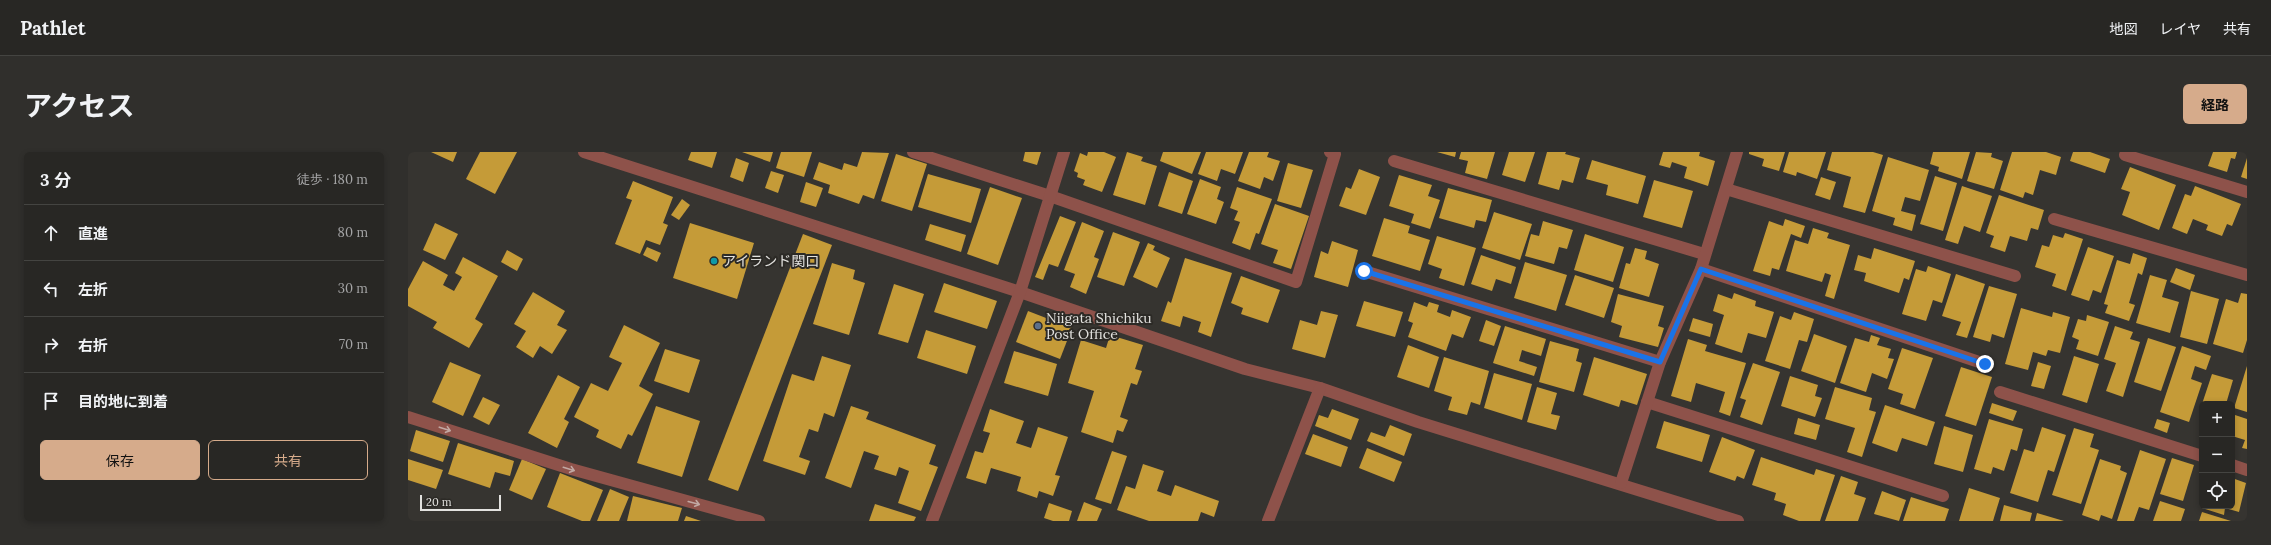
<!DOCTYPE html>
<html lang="ja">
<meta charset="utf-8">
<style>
body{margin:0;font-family:Lora,"Noto Sans JP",serif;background:#302f2c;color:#f1f3f6}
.controls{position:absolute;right:12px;bottom:12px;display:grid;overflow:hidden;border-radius:6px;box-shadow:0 2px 6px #0003}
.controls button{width:36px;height:36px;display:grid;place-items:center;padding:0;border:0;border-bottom:1px solid #444441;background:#282724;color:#f1f3f6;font:20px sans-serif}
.scale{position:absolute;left:12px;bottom:10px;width:81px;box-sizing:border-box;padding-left:4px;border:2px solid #e3e2df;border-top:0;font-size:11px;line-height:14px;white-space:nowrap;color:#e3e2df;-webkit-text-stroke:3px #2c2a26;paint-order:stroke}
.stop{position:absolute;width:12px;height:12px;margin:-9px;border:3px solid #1a73e8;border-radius:50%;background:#fff}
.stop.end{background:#1a73e8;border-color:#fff;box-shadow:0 1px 4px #0008}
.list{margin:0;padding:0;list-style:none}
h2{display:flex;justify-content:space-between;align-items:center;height:52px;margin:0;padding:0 16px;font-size:17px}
h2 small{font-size:13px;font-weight:400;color:#a5a5a6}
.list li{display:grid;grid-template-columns:26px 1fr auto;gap:12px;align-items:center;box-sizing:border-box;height:56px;padding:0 16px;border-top:1px solid #444441}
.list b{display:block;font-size:15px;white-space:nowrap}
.list em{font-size:13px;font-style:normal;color:#a5a5a6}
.actions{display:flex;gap:8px;padding:12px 16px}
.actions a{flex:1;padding:9px 0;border:1px solid #d6ab8b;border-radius:6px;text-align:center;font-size:14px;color:#d6ab8b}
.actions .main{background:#d6ab8b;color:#111}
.icon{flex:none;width:22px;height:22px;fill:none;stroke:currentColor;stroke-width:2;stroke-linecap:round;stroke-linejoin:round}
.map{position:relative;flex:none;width:1839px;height:369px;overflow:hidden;border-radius:6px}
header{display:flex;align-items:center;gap:24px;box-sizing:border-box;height:56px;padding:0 20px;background:#282724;border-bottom:1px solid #444441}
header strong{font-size:19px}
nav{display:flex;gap:22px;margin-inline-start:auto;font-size:14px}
.intro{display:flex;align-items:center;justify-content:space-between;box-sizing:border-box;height:96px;padding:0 24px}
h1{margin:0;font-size:28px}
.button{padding:10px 18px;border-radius:6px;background:#d6ab8b;color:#111;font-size:14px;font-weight:700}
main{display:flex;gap:24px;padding:0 24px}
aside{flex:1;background:#282724;border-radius:6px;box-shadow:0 2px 6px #0003}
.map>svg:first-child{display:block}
</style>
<header>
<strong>Pathlet</strong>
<nav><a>地図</a><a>レイヤ</a><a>共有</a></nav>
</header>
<div class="intro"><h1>アクセス</h1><a class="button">経路</a></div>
<main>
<aside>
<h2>3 分<small>徒歩 · 180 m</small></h2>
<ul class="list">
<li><svg class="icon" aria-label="ahead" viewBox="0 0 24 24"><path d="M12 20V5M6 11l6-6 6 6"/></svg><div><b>直進</b></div><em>80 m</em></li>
<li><svg class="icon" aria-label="left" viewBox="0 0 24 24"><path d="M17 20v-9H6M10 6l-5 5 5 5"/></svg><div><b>左折</b></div><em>30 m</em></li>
<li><svg class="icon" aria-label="right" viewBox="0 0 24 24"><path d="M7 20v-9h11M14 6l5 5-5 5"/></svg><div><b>右折</b></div><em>70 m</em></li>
<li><svg class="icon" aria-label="arrive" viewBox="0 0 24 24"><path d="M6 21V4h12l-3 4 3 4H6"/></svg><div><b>目的地に到着</b></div></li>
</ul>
<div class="actions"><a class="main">保存</a><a>共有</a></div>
</aside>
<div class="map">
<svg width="1839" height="369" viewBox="0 0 1839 369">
<rect width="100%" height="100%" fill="#363430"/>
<g fill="#c59b38">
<polygon points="23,0 49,0 45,10"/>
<polygon points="72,0 109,0 87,42 58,27"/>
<polygon points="283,0 309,0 304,16 280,8"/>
<polygon points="334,0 365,0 362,10"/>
<polygon points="373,0 404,0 396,25 368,16"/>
<polygon points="454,0 481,1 466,47 455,43 451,52 420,41 422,33 405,27 411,10 434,18 436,11 449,15"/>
<polygon points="617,0 633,0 629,13 615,9"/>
<polygon points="680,0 696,0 708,5 694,40 675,33 677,28 669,25 670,21 666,19 672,1 679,4"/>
<polygon points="719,0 735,5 733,9 749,14 737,53 705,43"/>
<polygon points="755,0 793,0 784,22 752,9"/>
<polygon points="798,0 835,0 827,22 813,17 809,29 790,22"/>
<polygon points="841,0 861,0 859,5 872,9 865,29 856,25 852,37 830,29"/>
<polygon points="1029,0 1048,0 1047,5"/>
<polygon points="1053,0 1087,0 1079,27 1057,21 1060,9 1051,7"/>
<polygon points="1101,0 1127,0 1117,30 1094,23"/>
<polygon points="1139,0 1158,0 1157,2 1172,6 1165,31 1154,28 1151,38 1130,32"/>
<polygon points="1255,0 1292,0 1291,4 1307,9 1300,34 1276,26 1279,15 1264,10 1262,16 1251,13"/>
<polygon points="1341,0 1377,0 1371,19 1354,14 1356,7 1341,2"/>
<polygon points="1381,0 1418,0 1409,27 1389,20 1388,24 1375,20"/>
<polygon points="1424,0 1465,0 1475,3 1457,61 1435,55 1443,25 1419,18"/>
<polygon points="1525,0 1562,0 1554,27 1530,19 1531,15 1522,12"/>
<polygon points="1568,0 1584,1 1583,5 1595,9 1586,37 1559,29"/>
<polygon points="1604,0 1638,0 1653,5 1648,23 1632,18 1625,43 1617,40 1615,46 1592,38"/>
<polygon points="1665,0 1682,0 1702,7 1697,21 1662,9"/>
<polygon points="1805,0 1829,0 1827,7 1823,6 1819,20 1800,14"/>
<polygon points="488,2 519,12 504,59 473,49"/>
<polygon points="1480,5 1521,18 1512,49 1497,45 1493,59 1508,63 1504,79 1485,73 1487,66 1464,59"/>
<polygon points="328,6 341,11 335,30 322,25"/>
<polygon points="1839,6 1839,27 1833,25"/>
<polygon points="1184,8 1238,24 1230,52 1198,43 1200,33 1178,27"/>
<polygon points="880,11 905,18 893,56 869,49"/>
<polygon points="1722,15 1768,33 1751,78 1714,63 1722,40 1713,37"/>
<polygon points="951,17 972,25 958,63 931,54 938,35 943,37"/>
<polygon points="363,19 376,23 370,41 357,36"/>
<polygon points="761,20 785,29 774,62 750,54"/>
<polygon points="520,22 573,37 563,71 510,55"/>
<polygon points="991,23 1024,33 1020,44 1032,48 1022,77 1003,71 1006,62 981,54"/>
<polygon points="1527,24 1549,31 1535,79 1512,72"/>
<polygon points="1413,25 1428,30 1422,48 1407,43"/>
<polygon points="792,27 813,35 809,47 816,50 808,72 779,62"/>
<polygon points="1246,28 1285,39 1274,76 1235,65"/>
<polygon points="225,29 265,45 255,71 260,73 252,93 238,88 232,102 207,92 224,48 218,46"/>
<polygon points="398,30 415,36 408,55 392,50"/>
<polygon points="1554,34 1584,44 1572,80 1556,74 1550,92 1537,88"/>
<polygon points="1787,34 1833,52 1824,74 1819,72 1814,84 1798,78 1800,73 1785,67 1779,82 1764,76 1777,42 1783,44"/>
<polygon points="582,35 614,46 590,113 559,102"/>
<polygon points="829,35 864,47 851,82 848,81 842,98 824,91 832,70 826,68 830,59 822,56"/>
<polygon points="1040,36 1084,48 1078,70 1068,68 1066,76 1031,66"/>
<polygon points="1591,43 1636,58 1630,78 1623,76 1619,89 1602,84 1597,100 1582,95 1586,84 1578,81"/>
<polygon points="274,47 282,53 271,68 263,63"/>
<polygon points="867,52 901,64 883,117 865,111 870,98 853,92"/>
<polygon points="1086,60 1124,72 1112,108 1074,96"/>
<polygon points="652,64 668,70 650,115 641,112 635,128 627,125"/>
<polygon points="976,66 1002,74 1000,81 1022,88 1012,119 964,104"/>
<polygon points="1377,67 1397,74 1393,86 1383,82 1371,118 1364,116 1362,124 1345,119 1361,69 1375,74"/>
<polygon points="1135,69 1165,78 1159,97 1151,95 1146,112 1117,104 1123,82 1131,84"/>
<polygon points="674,70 696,79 686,105 691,107 678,142 662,135 667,122 656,118"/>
<polygon points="27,71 50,82 37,108 15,98"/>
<polygon points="282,71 346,91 329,147 265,126"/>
<polygon points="522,72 558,83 553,100 517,88"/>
<polygon points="1405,76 1421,81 1419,86 1442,93 1426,147 1417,144 1423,123 1417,121 1414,130 1378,119 1387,88 1400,92"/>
<polygon points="705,80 732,90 716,134 689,125"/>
<polygon points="1657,81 1675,87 1658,139 1644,134 1648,122 1627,115 1634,93 1641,95 1645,83 1655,86"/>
<polygon points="395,82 424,93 330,339 300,328"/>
<polygon points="1177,82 1216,95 1205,130 1166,118"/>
<polygon points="1029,84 1068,96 1056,134 1031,126 1034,117 1020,112"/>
<polygon points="924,89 950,98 940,135 906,125 913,99 920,102"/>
<polygon points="740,91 747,94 745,98 762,106 749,136 725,125"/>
<polygon points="239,95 253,101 249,110 235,103"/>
<polygon points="1680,95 1706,104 1693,141 1685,138 1681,149 1663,143"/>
<polygon points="1227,96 1239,99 1237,107 1251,112 1241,145 1211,136 1218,111 1222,112"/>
<polygon points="1466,96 1507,109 1501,128 1496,126 1491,141 1456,129 1458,121 1446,118 1450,103 1463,107"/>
<polygon points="99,98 115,107 109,119 93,110"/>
<polygon points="1725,101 1739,106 1734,123 1730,121 1721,151 1727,153 1721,169 1697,161 1700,153 1696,152 1709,108 1722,112"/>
<polygon points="1073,103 1108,115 1103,132 1088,127 1084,139 1063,132"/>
<polygon points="55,105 90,124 67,167 75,172 61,196 25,176 29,170 0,154 0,137 15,109 40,123 35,133 46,139 54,125 47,121"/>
<polygon points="777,106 824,121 803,185 790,180 793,170 775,164 772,175 753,169 760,149 763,151"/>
<polygon points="1117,110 1159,123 1148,159 1106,146"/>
<polygon points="424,111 447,118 445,127 457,131 441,183 405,172"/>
<polygon points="1520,114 1543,122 1534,151 1525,148 1518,169 1494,162 1508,117 1518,120"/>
<polygon points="1768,116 1787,123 1782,138 1762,130"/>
<polygon points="1548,122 1577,132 1559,186 1548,183 1553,170 1534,164"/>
<polygon points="1167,123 1206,136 1196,166 1157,153"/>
<polygon points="1742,123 1759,128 1754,145 1771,150 1762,181 1728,171"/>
<polygon points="833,124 872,138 860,171 833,162 835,156 823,151"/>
<polygon points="536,131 589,149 579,177 526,160"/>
<polygon points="486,132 516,142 500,191 470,182"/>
<polygon points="1581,134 1609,142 1596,186 1584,182 1582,190 1565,185"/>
<polygon points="1783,139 1811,147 1799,192 1772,185"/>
<polygon points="125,140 157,159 149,173 159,178 144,202 132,194 125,206 108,195 118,179 106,172"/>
<polygon points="1326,141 1348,149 1347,154 1366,160 1358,186 1340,181 1334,201 1307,192 1316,163 1305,159 1310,142 1324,147"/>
<polygon points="1833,141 1839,142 1839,188 1835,201 1805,192 1818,147 1830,151"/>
<polygon points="1210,142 1256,154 1250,174 1256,176 1250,195 1211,185 1214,174 1203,170"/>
<polygon points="956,149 995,160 987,185 948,174"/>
<polygon points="1006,150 1019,155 1021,150 1031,153 1029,160 1042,165 1044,158 1063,165 1055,186 1044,182 1038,199 1000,185 1005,171 1000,169"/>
<polygon points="1613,156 1644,165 1645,160 1662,165 1652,201 1640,198 1638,204 1625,200 1620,218 1597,212"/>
<polygon points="620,159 664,176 652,207 608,190"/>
<polygon points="913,159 930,163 917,206 884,197 892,168 909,173"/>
<polygon points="1386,160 1406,167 1399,190 1391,188 1382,217 1357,209 1372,164 1383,168"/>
<polygon points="1679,163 1701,170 1690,204 1668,197 1671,188 1664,185 1670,167 1678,169"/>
<polygon points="1285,166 1305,172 1302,185 1281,179"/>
<polygon points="1078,168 1093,174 1086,194 1071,189"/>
<polygon points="216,173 252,191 231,234 245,242 224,284 220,282 213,297 188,285 191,278 166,265 183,231 200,239 214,211 201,205"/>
<polygon points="1097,174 1138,187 1133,204 1114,198 1111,209 1129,215 1126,224 1085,211"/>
<polygon points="1707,174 1725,180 1722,187 1732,190 1715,245 1698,239 1708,211 1696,207"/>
<polygon points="518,178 568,194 559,222 509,206"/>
<polygon points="1406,182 1439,194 1427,231 1393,219"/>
<polygon points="702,183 735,193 727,217 734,219 729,233 723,231 712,265 720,268 715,280 709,278 705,291 673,280 686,239 660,231 673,188 698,196"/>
<polygon points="1463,183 1472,186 1469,193 1483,197 1480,206 1486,207 1479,227 1464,221 1458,240 1432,231 1447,186 1461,190"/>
<polygon points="1740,186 1768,195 1753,239 1726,230"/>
<polygon points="1280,187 1299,193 1297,199 1338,211 1322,264 1311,260 1317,240 1288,231 1283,250 1263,244"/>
<polygon points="1142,189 1171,197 1168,209 1174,211 1166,240 1131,230"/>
<polygon points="1000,193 1031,205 1021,236 989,225"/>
<polygon points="1774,194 1803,204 1798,218 1787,214 1783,227 1794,231 1781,270 1752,260"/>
<polygon points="1494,196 1525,206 1507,257 1492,252 1495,242 1480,237"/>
<polygon points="257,197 292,208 281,241 246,229"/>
<polygon points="606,199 649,212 640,244 596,231"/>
<polygon points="414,204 443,213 426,265 416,261 410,280 401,277 391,305 402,309 397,323 355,309 384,222 406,229"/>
<polygon points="1666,204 1691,212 1679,251 1654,243"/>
<polygon points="1036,205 1081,219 1072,253 1063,250 1059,263 1040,258 1044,245 1026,239"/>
<polygon points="1186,205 1239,222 1229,253 1213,248 1211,255 1175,243"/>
<polygon points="42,210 73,223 55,264 24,250"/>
<polygon points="1630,210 1643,214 1636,237 1623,234"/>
<polygon points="1345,211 1372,220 1354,273 1332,265 1338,248 1332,246"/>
<polygon points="1839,214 1839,260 1826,256"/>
<polygon points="1553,215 1584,225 1568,274 1537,264"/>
<polygon points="1086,221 1124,232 1114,268 1076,256"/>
<polygon points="1804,222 1825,228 1818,252 1794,252"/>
<polygon points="150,223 172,235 156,267 161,270 149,296 120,281"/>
<polygon points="1382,224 1410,233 1407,244 1414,246 1407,265 1373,254"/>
<polygon points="1129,235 1149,241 1143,262 1152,264 1148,278 1119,270"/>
<polygon points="1427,235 1464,246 1461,258 1468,260 1454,305 1439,300 1447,276 1417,267"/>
<polygon points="75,245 92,253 81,273 65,265"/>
<polygon points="1584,251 1609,259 1605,269 1581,261"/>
<polygon points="1477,253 1527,270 1519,294 1494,286 1489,300 1464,291"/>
<polygon points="248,254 292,269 274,325 229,311"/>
<polygon points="443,254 461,260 458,267 528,293 521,312 530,315 513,359 490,351 501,319 491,315 488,324 466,317 471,304 456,299 443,336 417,326"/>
<polygon points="582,257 616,269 608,291 623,296 630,275 660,285 647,323 652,324 645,344 631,339 629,346 609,339 613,325 583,316 578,332 558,326 567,299 575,301 582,281 575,279"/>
<polygon points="924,257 951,267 943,288 907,274 911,263 920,266"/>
<polygon points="1824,262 1839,267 1839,297 1834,296 1837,288 1824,284"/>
<polygon points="1390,266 1412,273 1408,288 1386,282"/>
<polygon points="1581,267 1615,277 1609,299 1603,297 1596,319 1585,315 1583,322 1566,317"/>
<polygon points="1749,267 1762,271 1759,281 1746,276"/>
<polygon points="1256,269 1302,283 1294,310 1248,296"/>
<polygon points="982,273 1004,282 996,304 959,289 963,280 977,285"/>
<polygon points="1536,274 1565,283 1555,320 1526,312"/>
<polygon points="1634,275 1658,283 1646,320 1640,318 1630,350 1602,341 1616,297 1626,300"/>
<polygon points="1666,276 1686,282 1682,295 1691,298 1673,352 1644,343"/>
<polygon points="8,278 42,289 35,310 2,299"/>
<polygon points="905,282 940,295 933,315 897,302"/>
<polygon points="1314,285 1347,298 1336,327 1329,324 1327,329 1301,320"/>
<polygon points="50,291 106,309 102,324 87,320 82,336 40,322"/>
<polygon points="959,296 994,310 986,330 951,316"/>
<polygon points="1732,298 1758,307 1741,358 1731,355 1726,369 1709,369"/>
<polygon points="704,299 719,304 703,352 687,347"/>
<polygon points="1353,305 1406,323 1408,317 1427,323 1412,369 1391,369 1375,363 1378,352 1366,348 1368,341 1344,333"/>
<polygon points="1764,306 1786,313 1775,349 1752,342"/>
<polygon points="0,307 35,318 28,337 0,328"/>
<polygon points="114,307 138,317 124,348 101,338"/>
<polygon points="1692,307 1713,314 1712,318 1719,321 1704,367 1693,363 1691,369 1674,363"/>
<polygon points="735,312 756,319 749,339 763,344 767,333 811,349 806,365 793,360 790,369 741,369 709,358 718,334 727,337"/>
<polygon points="152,321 195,338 182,369 174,369 139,355"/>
<polygon points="1433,324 1450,330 1446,342 1458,346 1450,369 1417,369"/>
<polygon points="1824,326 1838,331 1831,360 1817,356 1816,363 1794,356 1795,354 1824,354"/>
<polygon points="1561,336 1592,346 1585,369 1551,369"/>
<polygon points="202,337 221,345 211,369 189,369"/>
<polygon points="1474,339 1498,348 1491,369 1466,362"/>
<polygon points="225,344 274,356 270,369 219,369"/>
<polygon points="1503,345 1541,357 1537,369 1495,369"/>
<polygon points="1752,349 1777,357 1773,369 1745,369"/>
<polygon points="676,350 694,357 689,369 669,369"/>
<polygon points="641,351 664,359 661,369 645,369 636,366"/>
<polygon points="467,352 508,365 506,369 461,369"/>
<polygon points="1596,353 1624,361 1622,369 1592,369"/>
<polygon points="1794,360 1823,369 1791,369"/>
<polygon points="1629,361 1656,369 1627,369"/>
<polygon points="278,364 293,369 276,369"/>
</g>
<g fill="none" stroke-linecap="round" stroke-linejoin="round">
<g stroke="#8e524a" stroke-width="12">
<polyline points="176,0 612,140 837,217 912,236 1010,270 1330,369"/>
<polyline points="505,0 642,44 888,130 927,2 922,0"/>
<polyline points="1717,3 1839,40"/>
<polyline points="986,9 1296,102"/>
<polyline points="1318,37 1607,124"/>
<polyline points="1646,67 1839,123"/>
<polyline points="1293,117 1577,212"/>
<polyline points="956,119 1252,210"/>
<polyline points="1592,240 1794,304"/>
<polyline points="1239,250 1535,344"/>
<polyline points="0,265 163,317 351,369"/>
<polyline points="1824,313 1839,318"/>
<polyline points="1213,331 1252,210 1293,117 1329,0"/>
<polyline points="524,369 612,140 656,0"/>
<polyline points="860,369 912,236"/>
</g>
</g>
<defs><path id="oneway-shaft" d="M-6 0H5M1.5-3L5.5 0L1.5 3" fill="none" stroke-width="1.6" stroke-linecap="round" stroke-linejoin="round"/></defs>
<g stroke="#c1a8a3">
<use href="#oneway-shaft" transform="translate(37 277) rotate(18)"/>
<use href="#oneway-shaft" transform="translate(161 317) rotate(17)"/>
<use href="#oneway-shaft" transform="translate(286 351) rotate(15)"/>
</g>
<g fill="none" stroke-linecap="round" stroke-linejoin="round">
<polyline stroke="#1a73e8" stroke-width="5" points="956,119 1252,210 1293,117 1577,212"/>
</g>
<circle fill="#0f9aa8" stroke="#2c2a26" stroke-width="1.5" cx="306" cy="109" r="4"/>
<circle fill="#5c6f8a" stroke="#2c2a26" stroke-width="1.5" cx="630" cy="174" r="4"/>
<g text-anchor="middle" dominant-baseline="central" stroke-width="4" stroke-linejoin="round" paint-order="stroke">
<g font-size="14" fill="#e3e2df" stroke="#2c2a26" text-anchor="start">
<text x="314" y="109">アイランド関口</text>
<text x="638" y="166">Niigata Shichiku<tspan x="638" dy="16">Post Office</tspan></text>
</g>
</g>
</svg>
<div class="controls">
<button>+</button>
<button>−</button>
<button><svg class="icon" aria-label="locate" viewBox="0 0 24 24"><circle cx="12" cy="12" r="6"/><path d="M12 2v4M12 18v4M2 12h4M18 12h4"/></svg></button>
</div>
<div class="scale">20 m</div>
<div class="stop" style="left:956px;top:119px"></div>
<div class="stop end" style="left:1577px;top:212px"></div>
</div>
</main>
